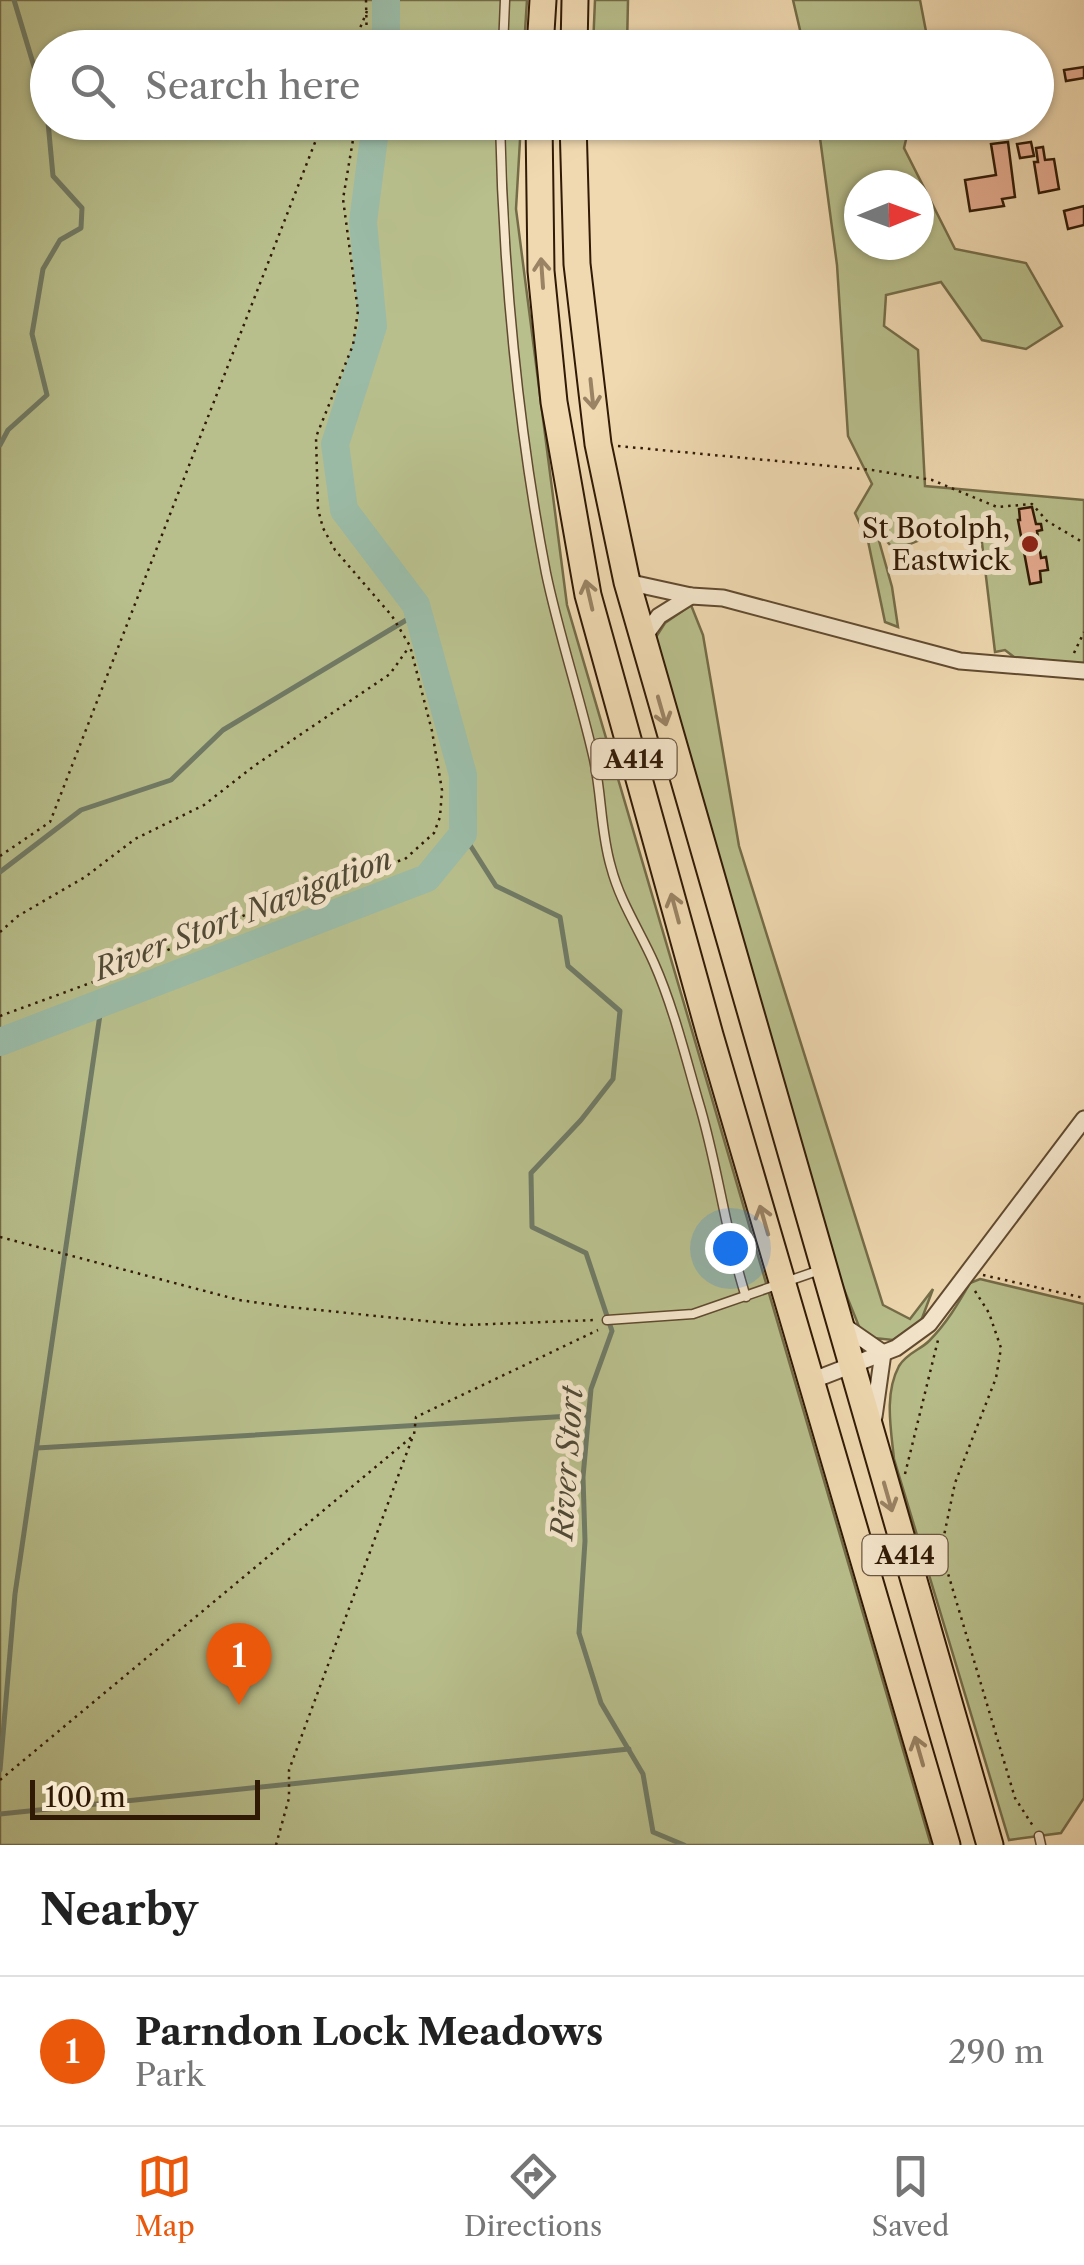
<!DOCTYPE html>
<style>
body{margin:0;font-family:"Libre Caslon Text",serif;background:#f2f2f2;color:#222}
.compass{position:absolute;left:844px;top:170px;width:90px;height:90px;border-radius:50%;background:#fff;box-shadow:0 2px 8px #0004;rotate:89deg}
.scale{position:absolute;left:30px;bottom:25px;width:230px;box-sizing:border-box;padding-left:10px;border:5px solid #301a05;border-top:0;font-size:28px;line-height:35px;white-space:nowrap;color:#301a05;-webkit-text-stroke:8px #f5e6cc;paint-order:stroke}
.you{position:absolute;left:730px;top:1248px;width:35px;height:35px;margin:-25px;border:8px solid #fff;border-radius:50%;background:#1a73e8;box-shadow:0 0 0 15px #1a73e833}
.badge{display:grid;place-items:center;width:65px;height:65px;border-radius:50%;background:#ea580c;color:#fff;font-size:32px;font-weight:700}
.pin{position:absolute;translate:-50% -82px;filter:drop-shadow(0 2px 5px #0008)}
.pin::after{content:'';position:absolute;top:52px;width:35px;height:30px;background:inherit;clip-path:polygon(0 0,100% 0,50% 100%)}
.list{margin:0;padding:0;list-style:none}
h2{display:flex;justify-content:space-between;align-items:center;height:130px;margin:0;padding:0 40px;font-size:42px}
h2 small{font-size:32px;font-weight:400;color:#767676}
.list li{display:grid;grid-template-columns:65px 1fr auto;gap:30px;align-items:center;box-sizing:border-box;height:150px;padding:0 40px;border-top:2px solid #e0e0e0}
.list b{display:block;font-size:38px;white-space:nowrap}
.list p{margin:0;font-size:32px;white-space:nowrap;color:#767676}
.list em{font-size:32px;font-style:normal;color:#767676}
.icon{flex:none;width:55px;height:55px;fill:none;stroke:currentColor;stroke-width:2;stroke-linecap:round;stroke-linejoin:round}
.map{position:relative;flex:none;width:1084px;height:1845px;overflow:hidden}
.search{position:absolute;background:#fff;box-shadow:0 2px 8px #0004;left:30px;right:30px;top:30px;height:110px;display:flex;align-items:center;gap:25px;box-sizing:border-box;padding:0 35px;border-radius:55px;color:#767676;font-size:38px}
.sheet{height:280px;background:#fff}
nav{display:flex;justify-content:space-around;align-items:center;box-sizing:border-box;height:140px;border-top:2px solid #e0e0e0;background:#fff;font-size:28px;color:#767676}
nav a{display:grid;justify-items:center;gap:5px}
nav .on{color:#ea580c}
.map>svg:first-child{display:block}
</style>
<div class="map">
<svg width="1084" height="1845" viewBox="0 0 1084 1845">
<rect width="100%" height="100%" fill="#f0d9b1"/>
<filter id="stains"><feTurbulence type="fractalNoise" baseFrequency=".002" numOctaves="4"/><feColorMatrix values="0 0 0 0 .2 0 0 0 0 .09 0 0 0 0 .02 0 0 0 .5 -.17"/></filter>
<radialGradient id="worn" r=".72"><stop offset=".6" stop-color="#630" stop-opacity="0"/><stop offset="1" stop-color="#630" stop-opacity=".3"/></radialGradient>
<g fill="#b8bf8c" stroke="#746c48" stroke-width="2.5" fill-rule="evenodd">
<polygon points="0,0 527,0 524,47 48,48 48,122 521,123 516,209 567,605 931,1845 0,1845"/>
<polygon points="595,0 628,0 627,47 593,47"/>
<polygon points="793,0 920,0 929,47 804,47"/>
<path d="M 818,123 L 910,123 L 904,148 L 955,249 L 1026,263 L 1062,326 L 1026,349 L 982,340 L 941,282 L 886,295 L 884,326 L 918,350 L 925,486 L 1084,500 L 1084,664 L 1014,657 L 1005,650 L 995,652 L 982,543 L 932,535 L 895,550 L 876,530 L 892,587 L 898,627 L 885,622 L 868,541 L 855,513 L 872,484 L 848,436 L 837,265 ZM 859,185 L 919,185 L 919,245 L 859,245 Z"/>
<polygon points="691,605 703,635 739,846 883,1305 910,1319 933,1289 921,1321 893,1340 874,1338 860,1329 835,1267 654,640 665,623"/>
<path d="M 980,1279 L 1084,1304 L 1084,1798 L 1061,1833 L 1009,1840 L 894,1459 C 891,1429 884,1394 899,1366 C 907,1353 920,1350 929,1341 C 946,1324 958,1304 970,1283 Z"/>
</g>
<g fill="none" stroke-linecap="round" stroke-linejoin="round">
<g stroke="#707b66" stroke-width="5">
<polyline points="14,0 48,113"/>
<polyline points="0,445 8,430 47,395 32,334 43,269 60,240 81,228 82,208 53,176 48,122"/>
<polyline points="463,834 496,886 560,917 568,966 620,1011 613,1079 581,1120 531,1173 532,1227 586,1253 612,1331 591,1389 583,1477 585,1541 579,1633 601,1703 643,1774 653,1832 684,1845"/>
<polyline points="0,872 81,810 171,780 223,730 418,613"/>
<polyline points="37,1448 588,1415"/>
<polyline points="0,1770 15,1594 102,1001"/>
<polyline points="0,1814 629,1749"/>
</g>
<g stroke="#9bbba7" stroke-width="28">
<polyline points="386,48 386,0"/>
<polyline points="0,1042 427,878 463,834 463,775 416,605 344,510 335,444 373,326 363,222 376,122"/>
</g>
</g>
<g fill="#e6ab90" stroke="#301a05" stroke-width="2.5">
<polygon points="1084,67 1084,78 1066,81 1064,70"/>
<polygon points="1008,142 1015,197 1002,199 1004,206 970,211 965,180 996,175 991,144"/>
<polygon points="1031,142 1034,156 1020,158 1017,144"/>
<polygon points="1043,147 1045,160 1054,159 1059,189 1039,193 1034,162 1038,162 1036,148"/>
<polygon points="1084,206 1084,225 1068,229 1064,211"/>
<polygon points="1032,507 1036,524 1041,524 1042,530 1037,531 1041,558 1046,557 1048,570 1040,571 1041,582 1030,584 1018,520 1020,520 1019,509"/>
</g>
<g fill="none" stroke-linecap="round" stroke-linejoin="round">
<g stroke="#604a30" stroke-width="11">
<g id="service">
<polyline points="503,48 505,0"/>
<path d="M 500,122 C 503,269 518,429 546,573 C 559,635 579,694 593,755 C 602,792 600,830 611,867 C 620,902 640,931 654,963 C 673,1006 685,1055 698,1100 C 718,1165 725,1233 746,1297"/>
<polyline points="607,1320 693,1314 820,1270"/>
<polyline points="1039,1836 1041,1845"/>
</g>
</g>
<g stroke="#604a30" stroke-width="19">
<g id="minor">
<polyline points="627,582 691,596 723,598 960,661 1084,671"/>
<polyline points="643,638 659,616 691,596"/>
<polyline points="844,1326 883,1353 874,1417"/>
<polyline points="811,1381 896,1348 929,1324 1084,1119"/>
</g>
</g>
<g stroke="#301a05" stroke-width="29">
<g id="trunk">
<polyline points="540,48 543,0"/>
<polyline points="574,48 575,0"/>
<polyline points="539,122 541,271 554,402 588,595 710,1035 947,1845"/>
<polyline points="573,122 577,264 598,444 627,582 990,1845"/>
</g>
</g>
<g stroke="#301a05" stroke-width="2.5" stroke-dasharray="2.5 5" stroke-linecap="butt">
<polyline points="366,0 367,48"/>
<polyline points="352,48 367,11"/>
<polyline points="618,446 872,470 932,480 997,507 1032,504 1047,521 1084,543"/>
<polyline points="1074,653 1084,632"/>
<polyline points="0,856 50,822 323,122"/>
<polyline points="0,932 18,916 85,877 135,839 204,805 254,766 390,674 409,647"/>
<polyline points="0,1016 115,974 289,895 405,859 434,833 440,817 442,790 432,731 410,646 392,616 335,550 323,528 318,509 316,437 353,345 358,311 343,199 356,122"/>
<polyline points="0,1237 239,1300 288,1307 466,1325 596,1320"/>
<polyline points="983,1275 1084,1298"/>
<polyline points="975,1291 989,1313 1001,1348 996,1378 955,1483 941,1550 1015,1798 1033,1826"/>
<polyline points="905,1474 939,1336"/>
<polyline points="0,1780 414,1435 416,1417 598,1330"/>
<polyline points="276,1845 289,1798 289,1770 413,1436"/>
</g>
<use href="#service" stroke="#f5e6cc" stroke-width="8"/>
<use href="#minor" stroke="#f5e6cc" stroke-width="15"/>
<use href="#trunk" stroke="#f0d9b1" stroke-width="25"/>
</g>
<defs><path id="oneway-shaft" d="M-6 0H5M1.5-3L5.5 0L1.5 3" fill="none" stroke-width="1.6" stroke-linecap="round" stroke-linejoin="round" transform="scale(2.5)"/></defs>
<g stroke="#9a8364">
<use href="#oneway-shaft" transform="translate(542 273) rotate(-94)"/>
<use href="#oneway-shaft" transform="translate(592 394) rotate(84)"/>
<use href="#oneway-shaft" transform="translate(589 595) rotate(-103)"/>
<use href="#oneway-shaft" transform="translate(662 711) rotate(74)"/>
<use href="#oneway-shaft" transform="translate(675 908) rotate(-105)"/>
<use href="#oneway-shaft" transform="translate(764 1220) rotate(-106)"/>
<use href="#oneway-shaft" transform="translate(888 1497) rotate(74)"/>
<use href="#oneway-shaft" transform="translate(919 1751) rotate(-106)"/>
</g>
<circle fill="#8f2418" stroke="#f5e6cc" stroke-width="4" cx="1030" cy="544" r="10"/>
<g text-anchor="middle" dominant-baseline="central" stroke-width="10" stroke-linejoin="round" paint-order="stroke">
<g fill="#f5e6cc" stroke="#6b5741" stroke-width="2.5">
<rect x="591.5" y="739" width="85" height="40" rx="8"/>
<rect x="862.5" y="1535" width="85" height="40" rx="8"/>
</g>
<g font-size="25" font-weight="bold" fill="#301a05">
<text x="634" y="759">A414</text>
<text x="905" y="1555">A414</text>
</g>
<g font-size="28" fill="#301a05" stroke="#f5e6cc" text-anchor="end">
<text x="1010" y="528">St Botolph,<tspan x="1010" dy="32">Eastwick</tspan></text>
</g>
<g font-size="30" font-style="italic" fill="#504a36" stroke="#f5e6cc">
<text transform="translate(243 914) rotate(-21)">River Stort Navigation</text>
<text transform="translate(567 1463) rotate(-86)">River Stort</text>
</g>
</g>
<rect width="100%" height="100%" filter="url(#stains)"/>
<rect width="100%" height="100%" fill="url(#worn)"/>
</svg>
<svg class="compass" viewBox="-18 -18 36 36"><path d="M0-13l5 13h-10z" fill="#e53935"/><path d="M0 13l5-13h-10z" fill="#767676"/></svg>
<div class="scale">100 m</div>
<div class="you"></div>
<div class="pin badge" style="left:239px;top:1705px">1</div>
<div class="search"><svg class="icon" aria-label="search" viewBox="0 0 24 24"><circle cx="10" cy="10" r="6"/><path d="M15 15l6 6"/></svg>Search here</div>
</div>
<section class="sheet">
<h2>Nearby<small></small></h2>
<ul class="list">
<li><span class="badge">1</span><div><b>Parndon Lock Meadows</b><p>Park</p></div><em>290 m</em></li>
</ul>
</section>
<nav>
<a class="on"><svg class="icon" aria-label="map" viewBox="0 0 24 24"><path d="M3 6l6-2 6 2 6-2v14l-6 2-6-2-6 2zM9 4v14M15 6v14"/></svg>Map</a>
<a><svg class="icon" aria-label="directions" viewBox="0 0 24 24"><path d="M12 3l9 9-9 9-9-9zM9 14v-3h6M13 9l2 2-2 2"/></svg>Directions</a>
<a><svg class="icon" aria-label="saved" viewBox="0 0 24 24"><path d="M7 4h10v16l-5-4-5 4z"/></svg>Saved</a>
</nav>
